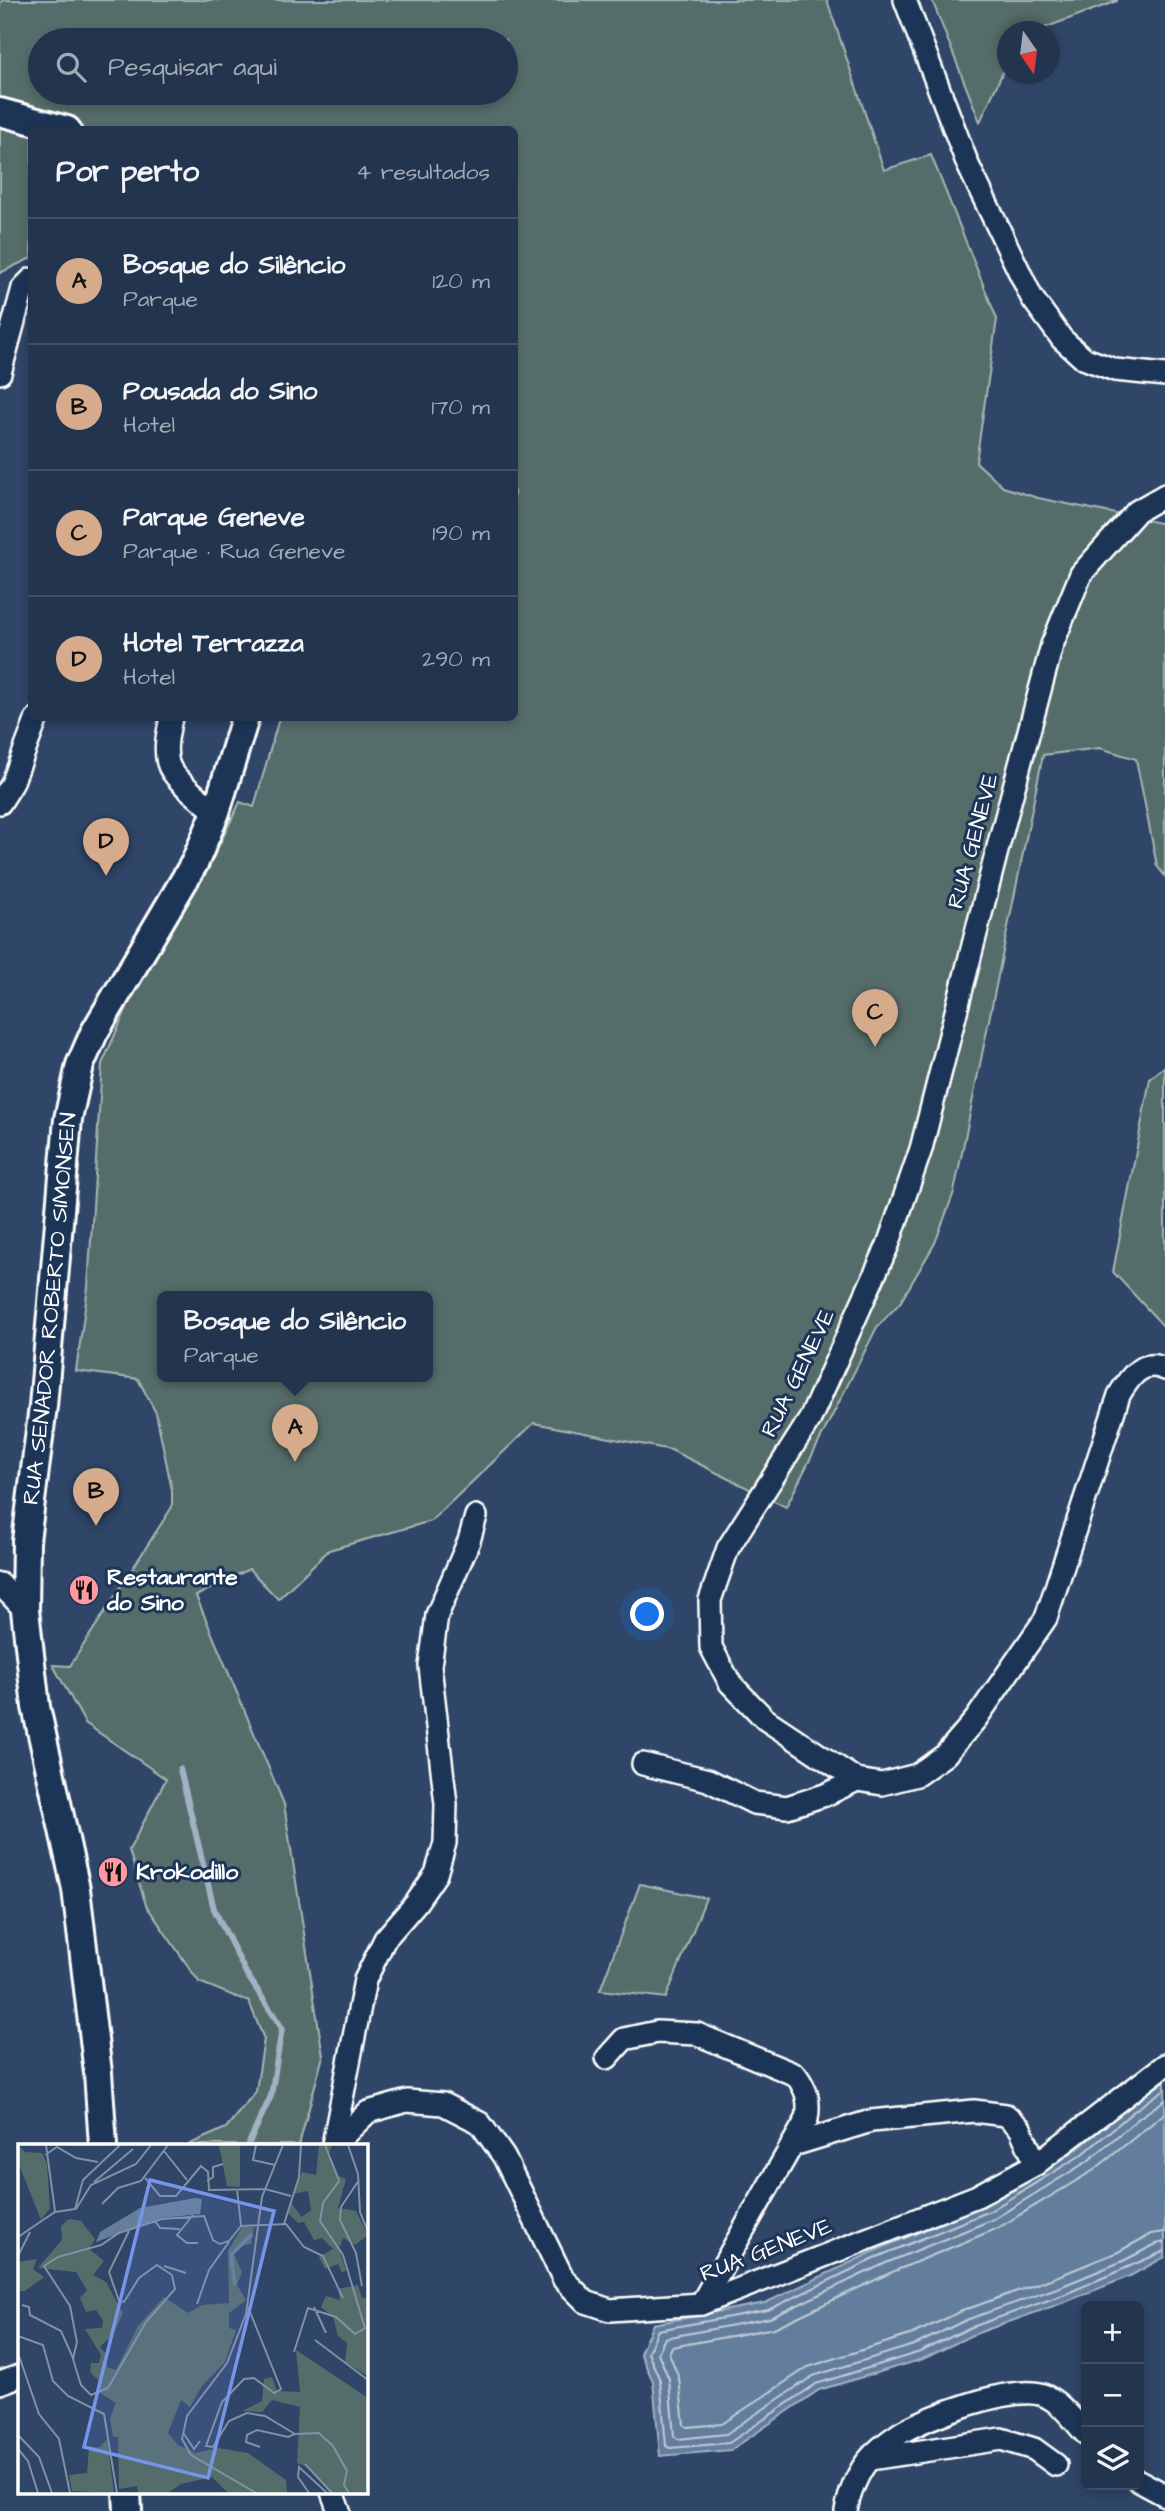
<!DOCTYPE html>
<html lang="pt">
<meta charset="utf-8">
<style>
body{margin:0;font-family:"Architects Daughter",sans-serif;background:#2f3f58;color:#f1f3f6}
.controls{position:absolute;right:21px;bottom:21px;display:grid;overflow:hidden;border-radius:10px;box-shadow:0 4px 10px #0003}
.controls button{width:63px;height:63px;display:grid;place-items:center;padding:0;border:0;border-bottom:2px solid #404f66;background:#23344e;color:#f1f3f6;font:35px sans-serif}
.compass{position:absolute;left:997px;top:21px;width:63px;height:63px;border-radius:50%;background:#23344e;box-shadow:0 4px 10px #0003;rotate:166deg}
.you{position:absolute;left:648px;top:1615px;width:24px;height:24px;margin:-18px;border:5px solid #fff;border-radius:50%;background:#1a73e8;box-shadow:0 0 0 10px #1a73e833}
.badge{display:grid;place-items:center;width:46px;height:46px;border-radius:50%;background:#d6ab8b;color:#111;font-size:23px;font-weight:700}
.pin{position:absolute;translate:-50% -58px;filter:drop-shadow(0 2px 4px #0008)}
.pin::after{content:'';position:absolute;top:37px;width:24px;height:21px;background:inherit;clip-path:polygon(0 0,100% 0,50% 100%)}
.popup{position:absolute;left:157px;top:1291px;width:276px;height:91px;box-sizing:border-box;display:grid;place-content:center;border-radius:10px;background:#23344e;filter:drop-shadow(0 2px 5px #0005);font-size:23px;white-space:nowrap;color:#a3aab6}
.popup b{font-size:26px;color:#f1f3f6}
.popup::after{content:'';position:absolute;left:50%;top:100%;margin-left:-14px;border:14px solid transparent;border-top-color:#23344e}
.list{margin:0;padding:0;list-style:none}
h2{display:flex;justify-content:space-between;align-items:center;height:91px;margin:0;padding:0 28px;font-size:30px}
h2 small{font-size:23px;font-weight:400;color:#a3aab6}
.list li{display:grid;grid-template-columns:46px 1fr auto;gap:21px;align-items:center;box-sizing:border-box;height:126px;padding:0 28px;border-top:2px solid #404f66}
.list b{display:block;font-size:26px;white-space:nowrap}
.list p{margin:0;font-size:23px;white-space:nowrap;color:#a3aab6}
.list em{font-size:23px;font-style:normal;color:#a3aab6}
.icon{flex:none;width:38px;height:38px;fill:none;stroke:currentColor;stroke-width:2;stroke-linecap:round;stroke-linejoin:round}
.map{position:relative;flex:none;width:1165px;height:2511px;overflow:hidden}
.search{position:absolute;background:#23344e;box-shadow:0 4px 10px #0003;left:28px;top:28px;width:490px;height:77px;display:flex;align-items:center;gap:18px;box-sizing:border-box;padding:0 24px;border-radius:38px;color:#a3aab6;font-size:26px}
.panel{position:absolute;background:#23344e;box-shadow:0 4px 10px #0003;left:28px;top:126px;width:490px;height:595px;border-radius:10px}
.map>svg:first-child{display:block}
</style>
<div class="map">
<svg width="1165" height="2511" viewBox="0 0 1165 2511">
<rect width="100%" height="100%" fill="#2f4668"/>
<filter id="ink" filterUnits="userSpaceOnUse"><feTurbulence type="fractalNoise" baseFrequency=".0143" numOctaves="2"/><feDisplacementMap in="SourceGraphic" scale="14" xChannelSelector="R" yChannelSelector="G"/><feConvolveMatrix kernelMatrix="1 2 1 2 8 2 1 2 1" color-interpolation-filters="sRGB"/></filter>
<g filter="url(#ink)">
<g fill="#556d6a" stroke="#aab6b4" stroke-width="2" fill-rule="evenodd">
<path d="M 5,0 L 827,0 L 884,170 L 931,155 L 997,319 L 976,462 L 1003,487 L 1038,498 L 1165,524 L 1165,876 L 1157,866 L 1136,759 L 1100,748 L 1043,755 L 954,1192 L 935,1243 L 900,1303 L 877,1327 L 786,1507 L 671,1450 L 534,1423 L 431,1521 L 329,1550 L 278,1599 L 249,1569 L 196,1596 L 284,1804 L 323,2056 L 299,2145 L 188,2145 L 226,2128 L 256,2091 L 264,2039 L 249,2002 L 199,1982 L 146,1905 L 129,1850 L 166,1779 L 85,1723 L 53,1665 L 70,1666 L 172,1507 L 172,1490 L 156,1413 L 138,1379 L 76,1371 L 88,1287 L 102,1064 L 128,1005 L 211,862 L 240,802 L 254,807 L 279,718 L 514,718 L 514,130 L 32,130 L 31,258 L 0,273 L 0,2 ZM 40,40 L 506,40 L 506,93 L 40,93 ZM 162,1296 L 428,1296 L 428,1376 L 162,1376 Z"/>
<polygon points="932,0 1117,0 1117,1 1036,31 1007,32 1007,63 980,122"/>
<polygon points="1165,1066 1165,1328 1113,1272 1150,1079"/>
<polygon points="640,1884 706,1898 666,1998 600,1990"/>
</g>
<polygon fill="#647e9c" stroke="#a2b2c4" stroke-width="2" points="1165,2081 1165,2257 1130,2276 1065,2302 972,2335 923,2359 819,2390 731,2450 660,2456 653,2381 640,2353 653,2324 765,2303 879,2249 987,2204 1079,2148 1129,2105"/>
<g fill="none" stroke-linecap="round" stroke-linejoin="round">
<g stroke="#c1cbd7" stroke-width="2">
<polyline points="1165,2089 1134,2111 1083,2154 990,2211 882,2255 768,2310 658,2330 648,2353 660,2380 666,2446 670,2448 729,2443 816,2384 920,2352 969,2328 1063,2295 1165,2251"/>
<polyline points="1165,2100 1139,2118 1088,2161 994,2219 886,2263 770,2318 665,2338 658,2353 669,2379 674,2436 678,2439 726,2434 813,2376 917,2344 966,2320 1060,2287 1123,2261 1156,2244 1165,2242"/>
<polyline points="1165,2113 1094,2170 998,2228 890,2273 774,2328 672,2347 669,2353 679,2378 684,2425 687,2427 722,2424 808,2367 913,2334 962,2311 1056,2277 1118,2252 1151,2234 1165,2232"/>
</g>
<polyline stroke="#a2b2c4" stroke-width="6" points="180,1769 214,1909 246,1973 282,2028 271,2096 248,2145"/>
<g stroke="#fff" stroke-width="26">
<g id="minor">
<polyline points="905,0 968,165 1032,298 1062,339 1083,358 1115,370 1165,375"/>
<polyline points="0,373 23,288 32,279"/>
<path d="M 1165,495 L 1137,511 L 1081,574 L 1052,645 L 999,843 L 921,1149 L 888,1245 L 810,1419 L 728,1548 L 710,1600 L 711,1647 L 730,1683 L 765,1719 L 857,1780 L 882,1784 L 917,1775 L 945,1755 L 976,1719 L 1046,1618 L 1119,1395 C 1129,1378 1142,1358 1165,1369"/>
<path d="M 171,718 C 168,732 164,749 168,763 C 172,779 203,801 216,812"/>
<polyline points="0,803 12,784 37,718"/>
<polyline points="0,1584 25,1610"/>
<polyline points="643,1764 708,1780 754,1803 787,1807 825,1795 857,1780"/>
<path d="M 607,2058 L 624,2039 L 657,2032 L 697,2034 L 796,2075 C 807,2090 810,2101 807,2119 L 701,2304"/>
<polyline points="333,2145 365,1980 385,1939 416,1903 436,1874 445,1843 446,1804 430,1666 437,1615 469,1541 476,1516"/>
<polyline points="334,2145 368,2112 407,2101 443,2104 480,2123 504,2157 564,2280 586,2302 610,2310 701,2304 977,2196 1036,2164 1165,2065"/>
<polyline points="793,2145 871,2121 974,2111 1006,2115 1020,2128 1036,2164"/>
<polyline points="0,2383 19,2376"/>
<polyline points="870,2459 1001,2439 1034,2449 1056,2465"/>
<polyline points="1139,2481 1165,2495"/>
<polyline points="332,2492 339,2511"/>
<path d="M 846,2511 C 849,2494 858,2471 870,2458 C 878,2449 890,2440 899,2434 C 925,2417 1014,2384 1043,2395 C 1060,2401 1074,2421 1086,2434"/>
</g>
</g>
<g stroke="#fff" stroke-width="32">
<g id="tertiary">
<polyline points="0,112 67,130"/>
<path id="s1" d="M 103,2145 L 98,2073 L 76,1889 L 36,1707 L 25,1610 L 26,1541 L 43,1406 L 68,1119 L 80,1065 L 94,1033 L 195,862 L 216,812 L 245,718"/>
<polyline points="127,2492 128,2511"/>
</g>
</g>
<use href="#minor" stroke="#1d3557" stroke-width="21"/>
<use href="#tertiary" stroke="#1d3557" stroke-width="26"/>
</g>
</g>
<defs>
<g id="restaurant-disc" transform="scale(1.575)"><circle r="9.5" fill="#ff9aa2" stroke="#1d3557"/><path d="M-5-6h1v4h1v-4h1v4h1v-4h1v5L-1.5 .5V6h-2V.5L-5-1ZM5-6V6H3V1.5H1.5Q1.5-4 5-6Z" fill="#111"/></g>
</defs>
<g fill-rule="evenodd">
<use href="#restaurant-disc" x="84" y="1590"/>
<use href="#restaurant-disc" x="113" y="1872"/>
</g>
<g text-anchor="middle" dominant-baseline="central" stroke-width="6" stroke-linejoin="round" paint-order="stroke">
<g font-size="23" fill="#fff" stroke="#1d3557">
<text transform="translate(973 841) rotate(-75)">RUA GENEVE</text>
<text stroke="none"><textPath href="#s1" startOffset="844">RUA SENADOR ROBERTO SIMONSEN</textPath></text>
<text transform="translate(798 1373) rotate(-64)">RUA GENEVE</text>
<text transform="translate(766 2250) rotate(-21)">RUA GENEVE</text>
</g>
<g font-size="23" font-weight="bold" fill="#fff" stroke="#1d3557" text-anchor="start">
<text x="107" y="1577">Restaurante<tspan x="107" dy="26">do Sino</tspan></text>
<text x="136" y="1872">Krokodillo</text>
</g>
</g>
<g transform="translate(18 2144)">
<rect width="350" height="350" fill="#2f4668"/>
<path d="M 0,1 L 7,8 L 24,9 L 29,20 L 32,64 L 23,76 L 0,18 ZM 201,1 L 222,1 L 222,43 L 209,42 ZM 301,1 L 314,1 L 311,9 L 321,32 L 328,35 L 320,64 L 338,67 L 350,91 L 337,101 L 325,94 L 321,105 L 328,126 L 324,129 L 320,120 L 307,125 L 301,113 L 315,105 L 304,94 L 296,96 L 286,78 L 280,79 L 269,68 L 273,59 L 284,73 L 293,66 L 290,47 L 275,50 L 284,28 L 298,31 ZM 51,75 L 63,77 L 77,95 L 71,105 L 86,117 L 75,131 L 88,138 L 105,169 L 96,189 L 82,203 L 89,211 L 89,223 L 98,226 L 120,182 L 146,153 L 170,169 L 184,161 L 211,159 L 210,107 L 224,83 L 236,83 L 233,100 L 222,102 L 216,110 L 224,128 L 219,141 L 228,156 L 211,169 L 211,184 L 218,186 L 207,218 L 184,242 L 172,263 L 163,256 L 150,289 L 160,301 L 178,309 L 200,304 L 230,309 L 268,336 L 269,349 L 210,349 L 194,333 L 163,340 L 150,349 L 120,349 L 119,342 L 101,345 L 100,293 L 95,293 L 92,274 L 98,259 L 79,247 L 80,236 L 72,228 L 73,219 L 81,219 L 83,211 L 67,185 L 84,184 L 85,176 L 78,166 L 68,168 L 62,154 L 69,146 L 58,128 L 20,124 L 44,96 L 43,82 ZM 19,115 L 15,125 L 26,133 L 7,147 L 0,147 L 0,118 ZM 340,141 L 344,154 L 350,154 L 350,232 L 327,218 L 329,199 L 320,192 L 315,173 L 303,163 L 308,152 L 322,156 L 320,145 ZM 278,206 L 350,254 L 350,349 L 312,349 L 290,323 L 279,319 L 282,263 L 254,256 L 244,268 L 224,267 L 244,257 L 246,235 L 254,233 L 259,247 L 282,248 ZM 89,295 L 96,349 L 54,347 L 51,331 L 69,329 L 71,304 L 82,303 Z" fill="#556d6a"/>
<path d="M 177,54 L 184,55 L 182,70 L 143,74 L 78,98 L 82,88 L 122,64 Z" fill="#647e9c"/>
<path fill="none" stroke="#647e9c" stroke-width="3.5" d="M 217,141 L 213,111 L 234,90"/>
<path fill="none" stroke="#8290a4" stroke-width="2" d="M 28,1 L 37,67M 238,1 L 235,16 L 257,21M 330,1 L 340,30 L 342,68 L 350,88M 146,7 L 169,36M 27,11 L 39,3 L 58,14 L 80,18M 127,34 L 142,52 L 158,52 L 183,22 L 190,28 L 191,46 L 247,45 L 273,52M 341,36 L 323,63 L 322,76 L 338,109 L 344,142M 189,37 L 195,33 L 195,23 L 205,20M 76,38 L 115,5M 219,45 L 223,82M 84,60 L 100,44 L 123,37 L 150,1M 58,65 L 73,41 L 118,20 L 133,1M 175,71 L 159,91 L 169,99 L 180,99M 137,77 L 142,84 L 162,85M 266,80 L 281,33 L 283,1M 223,82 L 268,80 L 286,103 L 305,112 L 325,154M 111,87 L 91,128 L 101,157 L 106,158 L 121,134 L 139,121 L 154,131 L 157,145 L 128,178 L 90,244 L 73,251 L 63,241 L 55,215 L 59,198 L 52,162 L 26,122 L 40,113 L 83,101 L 101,89 L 144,75 L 186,72 L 195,96 L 202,100 L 211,97 L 223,82M 0,93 L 37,68 L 57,65 L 65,36 L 102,1M 0,112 L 12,88M 146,122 L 168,129M 179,160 L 191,126 L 211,98M 4,161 L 11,163 L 12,171 L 43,187 L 55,214M 230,163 L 263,245 L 256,249 L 236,234 L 226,235 L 204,258 L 188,302 L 195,303 L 211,277 L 229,269 L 247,272 L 277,290 L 270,293 L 239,286 L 229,291 L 228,298 L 242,303M 296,163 L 308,189M 0,192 L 25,201 L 35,237 L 50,252 L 86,270 L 99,349M 297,196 L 350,236M 276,208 L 290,164 L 318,173 L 337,190 L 347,184 L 325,111 L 302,77 L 305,59 L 321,37 L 307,1M 0,209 L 21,270 L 41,295 L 52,349M 166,290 L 176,305 L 182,297M 277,290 L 301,289 L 315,302 L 329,327 L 326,341 L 331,349M 0,291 L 21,313 L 34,349M 0,305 L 10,317 L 20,349M 287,320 L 314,349M 238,349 L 173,311 L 164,295 L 169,272 L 209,219 L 228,170 L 244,53 L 265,1M 291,349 L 280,333 L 281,323 L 309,349"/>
<path fill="#7795e8" fill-opacity="0.15" stroke="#7795e8" stroke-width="3.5" d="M 132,36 L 256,67 L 190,334 L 66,303 Z"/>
<rect width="350" height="350" fill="none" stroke="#fff" stroke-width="3.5"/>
</g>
</svg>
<div class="controls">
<button>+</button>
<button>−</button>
<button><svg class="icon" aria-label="layers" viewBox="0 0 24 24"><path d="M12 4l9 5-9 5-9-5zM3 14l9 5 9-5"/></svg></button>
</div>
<svg class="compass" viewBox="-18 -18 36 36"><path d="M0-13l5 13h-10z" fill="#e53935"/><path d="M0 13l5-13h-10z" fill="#a3aab6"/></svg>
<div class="you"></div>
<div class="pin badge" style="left:295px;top:1462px">A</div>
<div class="popup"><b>Bosque do Silêncio</b>Parque</div>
<div class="pin badge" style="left:96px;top:1526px">B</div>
<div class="pin badge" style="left:875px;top:1047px">C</div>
<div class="pin badge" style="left:106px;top:876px">D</div>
<div class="search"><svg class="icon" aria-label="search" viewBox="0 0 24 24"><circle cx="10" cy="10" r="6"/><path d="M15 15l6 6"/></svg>Pesquisar aqui</div>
<section class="panel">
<h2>Por perto<small>4 resultados</small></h2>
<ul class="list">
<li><span class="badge">A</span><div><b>Bosque do Silêncio</b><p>Parque</p></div><em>120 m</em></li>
<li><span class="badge">B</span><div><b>Pousada do Sino</b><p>Hotel</p></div><em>170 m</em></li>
<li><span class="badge">C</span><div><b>Parque Geneve</b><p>Parque · Rua Geneve</p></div><em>190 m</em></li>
<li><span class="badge">D</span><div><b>Hotel Terrazza</b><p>Hotel</p></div><em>290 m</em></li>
</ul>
</section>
</div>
